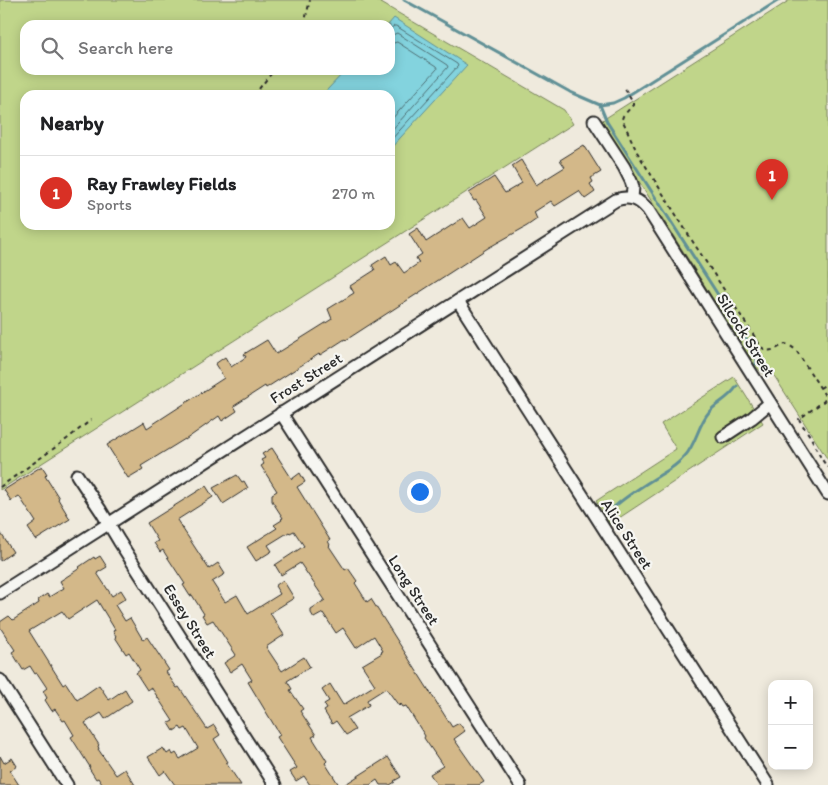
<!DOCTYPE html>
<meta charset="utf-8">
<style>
body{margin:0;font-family:Itim,sans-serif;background:#f6f6f6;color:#202124}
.controls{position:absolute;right:15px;bottom:15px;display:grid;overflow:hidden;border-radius:10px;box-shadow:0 2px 12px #0003}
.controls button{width:45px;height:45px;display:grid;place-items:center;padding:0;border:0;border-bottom:1px solid #e0e0e0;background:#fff;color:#202124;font:25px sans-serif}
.you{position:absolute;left:419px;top:491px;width:18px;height:18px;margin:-12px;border:4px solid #fff;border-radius:50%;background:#1a73e8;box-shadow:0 0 0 8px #1a73e833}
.badge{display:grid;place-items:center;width:32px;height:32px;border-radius:50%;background:#d93025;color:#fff;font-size:16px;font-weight:700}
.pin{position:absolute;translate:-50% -41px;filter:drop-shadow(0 1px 2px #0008)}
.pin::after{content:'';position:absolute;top:26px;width:18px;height:15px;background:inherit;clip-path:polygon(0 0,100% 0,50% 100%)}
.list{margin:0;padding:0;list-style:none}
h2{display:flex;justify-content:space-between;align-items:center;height:65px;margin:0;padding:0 20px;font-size:21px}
h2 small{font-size:16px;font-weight:400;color:#757577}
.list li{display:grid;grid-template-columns:32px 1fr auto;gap:15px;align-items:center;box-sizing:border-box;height:75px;padding:0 20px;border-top:1px solid #e0e0e0}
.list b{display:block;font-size:19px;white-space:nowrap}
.list p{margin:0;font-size:16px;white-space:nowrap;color:#757577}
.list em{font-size:16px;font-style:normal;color:#757577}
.icon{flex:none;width:28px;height:28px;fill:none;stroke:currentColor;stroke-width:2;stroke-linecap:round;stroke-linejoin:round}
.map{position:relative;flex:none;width:828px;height:785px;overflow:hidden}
.search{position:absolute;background:#fff;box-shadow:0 2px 12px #0003;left:20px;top:20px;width:375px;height:55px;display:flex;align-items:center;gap:12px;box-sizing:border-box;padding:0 18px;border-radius:15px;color:#757577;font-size:19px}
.panel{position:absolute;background:#fff;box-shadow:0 2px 12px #0003;left:20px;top:90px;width:375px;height:140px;border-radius:15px}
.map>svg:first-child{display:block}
</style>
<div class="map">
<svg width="828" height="785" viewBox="0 0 828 785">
<rect width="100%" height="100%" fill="#efeadd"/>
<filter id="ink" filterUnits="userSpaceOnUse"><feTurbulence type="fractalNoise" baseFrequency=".02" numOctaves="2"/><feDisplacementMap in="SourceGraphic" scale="10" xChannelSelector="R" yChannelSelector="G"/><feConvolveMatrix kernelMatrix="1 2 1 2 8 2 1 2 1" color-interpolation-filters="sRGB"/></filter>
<g filter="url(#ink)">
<g fill="#c0d58a" stroke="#76805a" fill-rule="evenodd">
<path d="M 0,0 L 376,0 L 564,110 L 573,124 L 0,490 ZM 25,25 L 390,25 L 390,70 L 25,70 ZM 25,95 L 390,95 L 390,225 L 25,225 Z"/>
<polygon points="790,0 828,0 828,460 773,374 764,374 756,367 601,121"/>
<polygon points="734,377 763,423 610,524 596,501 676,449 661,424"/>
</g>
<polygon fill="#83d3de" stroke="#609096" points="394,18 467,65 390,149 390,95 331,95 326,91 346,70 390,70 390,25 388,25"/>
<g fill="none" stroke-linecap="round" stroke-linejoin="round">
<g stroke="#4e6e73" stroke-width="1">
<polyline points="390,29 394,26 396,26 457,64 458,66 390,141"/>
<polyline points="390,36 397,33 447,65 448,67 390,132"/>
<polyline points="390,44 397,42 436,67 437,69 390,121"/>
</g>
<g stroke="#609096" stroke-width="3">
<polyline points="404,0 570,92 600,105 613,103 624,98 779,0"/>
<polyline points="600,105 607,122 756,354 757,359 756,364"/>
<path d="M 613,508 C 627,495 644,485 660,475 C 669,470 678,464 685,456 C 696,444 698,425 709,412 C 717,402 728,400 737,386"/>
</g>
</g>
<g fill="#d3b889" stroke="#2b2b2b">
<polygon points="584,145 601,172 591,178 593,182 590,184 595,192 585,199 579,191 555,206 551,201 534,212 537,219 527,226 488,248 346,340 345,339 320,355 319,354 266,388 265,386 234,406 237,411 222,421 219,416 185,440 185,439 141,466 143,469 128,478 107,445 144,422 147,428 224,378 215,364 225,357 231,367 246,357 244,354 267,340 276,354 332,319 328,309 354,293 350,286 375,270 372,265 386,256 391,265 396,262 404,273 419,263 416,258 422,254 409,234 418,228 426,242 463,218 470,228 487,217 476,200 474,201 469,193 494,177 505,193 522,183 512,166 521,160 536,185 565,167 560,160"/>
<polygon points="272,448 292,479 300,473 305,482 297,487 330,540 328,541 330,545 329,546 345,570 348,568 357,581 355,583 367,602 371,599 452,727 459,723 465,731 454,739 484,782 479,785 437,785 430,774 443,766 424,738 425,736 406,706 403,707 401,704 399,706 386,688 367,700 369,705 347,718 355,730 346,735 336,721 332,724 324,711 327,709 324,704 329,701 322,690 330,684 343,705 375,685 362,665 382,653 381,652 383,651 374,636 356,648 343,628 336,633 323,613 314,618 311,613 311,609 325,600 300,563 281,575 275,565 304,546 294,531 290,533 289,532 268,545 272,551 256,561 247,547 277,528 274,525 282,520 281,519 283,518 272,501 272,494 277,491 261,466 264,464 261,460 265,458 262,454"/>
<polygon points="42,466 47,474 45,476 59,498 58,499 70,519 36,540 28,528 36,522 19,496 11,501 4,490"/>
<polygon points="237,475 242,482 244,481 248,488 223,504 213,488"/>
<polygon points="206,486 213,497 177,520 209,569 218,563 225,574 212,582 225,602 237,595 248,614 280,594 275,586 283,580 294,598 270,613 284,635 266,647 282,671 304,657 310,667 287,681 292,689 290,690 303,709 300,711 316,735 312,737 327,761 325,763 339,785 310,785 304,776 296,781 290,772 297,768 277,737 280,735 248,682 252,680 242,664 230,672 224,663 236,655 213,620 207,623 202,615 204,614 192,595 190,596 183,585 185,584 166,555 163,550 160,552 154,543 158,541 147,523"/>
<polygon points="0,532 13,552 0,561"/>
<polygon points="100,556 107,567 97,573 112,596 121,590 126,598 115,605 125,621 130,618 143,640 147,637 169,670 166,672 177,688 179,687 207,729 214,725 220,735 214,739 228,762 226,763 241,785 175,785 165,771 160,775 148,757 163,748 167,754 171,751 173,755 176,753 180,759 198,748 186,728 182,730 180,727 174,731 169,723 173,721 151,687 147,690 136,673 140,670 129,652 126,654 115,637 116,636 113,631 115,630 114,628 97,600 68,619 62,611 29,631 63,685 66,683 77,700 99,685 109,700 125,689 132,701 105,719 101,713 85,723 99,745 98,746 99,749 98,749 116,775 125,769 135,785 100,785 102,784 98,778 96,779 89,768 90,767 71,737 74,735 65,720 63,721 55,709 52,711 45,700 47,698 43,691 47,688 37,673 35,674 30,666 23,670 12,652 15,650 0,627 0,622 9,616 13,620 39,603 38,600 47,594 49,597 64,588 60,581 80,568 79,567 94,557 95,559"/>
<polygon points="0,756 4,763 12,758 17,766 10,771 19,785 0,785"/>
<polygon points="388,757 401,777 394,781 395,782 390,785 380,785 377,780 370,785 344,785"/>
</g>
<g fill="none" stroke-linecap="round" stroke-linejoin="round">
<g stroke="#2b2b2b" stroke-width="15">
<g id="minor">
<polyline points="594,121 624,167 631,181 633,187 632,198"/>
<polyline points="458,301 768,785"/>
<polyline points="281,413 520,785"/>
<polyline points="723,437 752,418 770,403"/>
<polyline points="77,475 101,511 119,541 275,785"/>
<path d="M 0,593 L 616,200 C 629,195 639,199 648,210 L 828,494"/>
<polyline points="0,680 67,785"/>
</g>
</g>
<g stroke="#2b2b2b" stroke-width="2" stroke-dasharray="4 4" stroke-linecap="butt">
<polyline points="304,25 310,0"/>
<path d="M 625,89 L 633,103 L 633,105 L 623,116 L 622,119 L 637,152 L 693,242 L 760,345 C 767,355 776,349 785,344 L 789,345 L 796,350 L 824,394 L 825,399 L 824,401 L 799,419 C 802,425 806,430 810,436 C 816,446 819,458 828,467"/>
<polyline points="254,95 274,70"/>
<polyline points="820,388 828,383"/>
<polyline points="0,487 67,439 91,420"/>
</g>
<use href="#minor" stroke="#f6f6f2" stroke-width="11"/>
</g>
</g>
<g text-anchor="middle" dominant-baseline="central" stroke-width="4.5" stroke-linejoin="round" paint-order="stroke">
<g font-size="16" fill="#2b2b2b" stroke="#f6f6f2">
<text transform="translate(746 335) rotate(58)">Silcock Street</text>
<text transform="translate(306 378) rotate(-32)">Frost Street</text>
<text transform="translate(627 534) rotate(57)">Alice Street</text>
<text transform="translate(414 590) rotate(57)">Long Street</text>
<text transform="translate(190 621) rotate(58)">Essey Street</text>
</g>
</g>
</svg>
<div class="controls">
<button>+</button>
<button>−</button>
</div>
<div class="you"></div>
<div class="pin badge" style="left:772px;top:200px">1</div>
<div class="search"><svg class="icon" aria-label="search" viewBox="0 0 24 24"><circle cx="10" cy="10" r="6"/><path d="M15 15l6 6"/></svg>Search here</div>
<section class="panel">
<h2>Nearby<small></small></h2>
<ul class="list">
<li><span class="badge">1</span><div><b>Ray Frawley Fields</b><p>Sports</p></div><em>270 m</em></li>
</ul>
</section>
</div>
